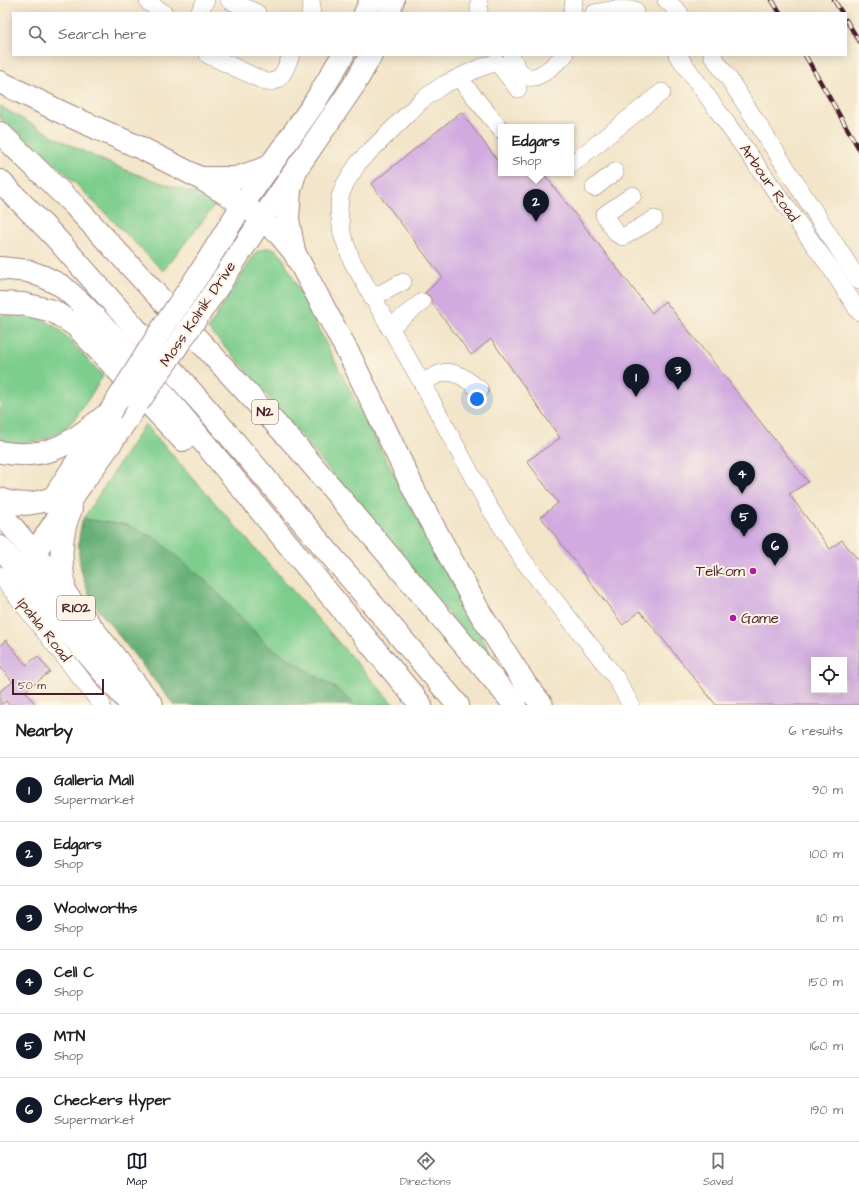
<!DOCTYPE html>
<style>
body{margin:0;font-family:"Architects Daughter",sans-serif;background:#f6f6f6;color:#202124}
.controls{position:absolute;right:12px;bottom:12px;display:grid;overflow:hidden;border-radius:0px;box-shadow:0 2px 10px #0003}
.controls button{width:36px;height:36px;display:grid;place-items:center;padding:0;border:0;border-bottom:1px solid #e0e0e0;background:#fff;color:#202124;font:20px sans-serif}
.scale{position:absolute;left:12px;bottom:10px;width:92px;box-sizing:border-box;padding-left:4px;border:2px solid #4a1f2b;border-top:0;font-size:11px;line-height:14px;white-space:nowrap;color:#4a1f2b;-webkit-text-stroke:3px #fcf5e5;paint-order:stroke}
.you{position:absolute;left:477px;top:399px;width:14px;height:14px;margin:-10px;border:3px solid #fff;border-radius:50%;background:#1a73e8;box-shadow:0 0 0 6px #1a73e833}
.badge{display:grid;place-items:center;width:26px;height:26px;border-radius:50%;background:#111827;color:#fff;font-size:13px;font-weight:700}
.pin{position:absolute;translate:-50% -33px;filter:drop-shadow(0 1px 2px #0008)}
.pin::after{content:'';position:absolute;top:21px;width:14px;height:12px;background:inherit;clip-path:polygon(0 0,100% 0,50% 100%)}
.popup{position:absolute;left:498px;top:124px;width:76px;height:52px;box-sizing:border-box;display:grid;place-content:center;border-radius:0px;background:#fff;filter:drop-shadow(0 1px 3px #0005);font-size:13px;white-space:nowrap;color:#757577}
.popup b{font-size:15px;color:#202124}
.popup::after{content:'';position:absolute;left:50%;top:100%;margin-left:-8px;border:8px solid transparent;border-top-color:#fff}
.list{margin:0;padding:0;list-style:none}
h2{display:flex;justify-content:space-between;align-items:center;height:52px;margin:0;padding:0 16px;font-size:17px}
h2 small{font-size:13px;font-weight:400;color:#757577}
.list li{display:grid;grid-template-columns:26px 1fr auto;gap:12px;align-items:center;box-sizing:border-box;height:64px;padding:0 16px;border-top:1px solid #e0e0e0}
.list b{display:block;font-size:15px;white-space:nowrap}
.list p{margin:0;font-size:13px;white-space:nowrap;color:#757577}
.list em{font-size:13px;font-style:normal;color:#757577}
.icon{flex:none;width:22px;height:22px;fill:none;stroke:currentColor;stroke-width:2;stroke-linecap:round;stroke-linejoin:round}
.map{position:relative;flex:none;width:859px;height:705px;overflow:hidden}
.search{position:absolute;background:#fff;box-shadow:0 2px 10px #0003;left:12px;right:12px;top:12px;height:44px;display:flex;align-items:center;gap:10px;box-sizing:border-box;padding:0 14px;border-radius:0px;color:#757577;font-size:15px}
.sheet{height:436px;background:#fff}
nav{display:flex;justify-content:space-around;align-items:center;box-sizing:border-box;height:56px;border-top:1px solid #e0e0e0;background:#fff;font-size:11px;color:#757577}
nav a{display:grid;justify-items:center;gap:2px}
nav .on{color:#111827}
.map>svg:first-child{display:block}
</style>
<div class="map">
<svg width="859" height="705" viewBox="0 0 859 705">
<rect width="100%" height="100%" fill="#fcf5e5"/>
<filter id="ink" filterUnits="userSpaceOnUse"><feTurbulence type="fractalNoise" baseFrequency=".025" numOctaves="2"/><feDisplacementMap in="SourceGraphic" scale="8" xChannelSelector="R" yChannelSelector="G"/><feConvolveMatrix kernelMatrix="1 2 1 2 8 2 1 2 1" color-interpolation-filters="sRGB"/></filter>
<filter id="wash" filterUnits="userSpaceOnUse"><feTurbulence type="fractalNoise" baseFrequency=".012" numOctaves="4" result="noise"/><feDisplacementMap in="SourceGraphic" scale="16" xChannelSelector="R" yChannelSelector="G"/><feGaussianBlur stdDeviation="0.9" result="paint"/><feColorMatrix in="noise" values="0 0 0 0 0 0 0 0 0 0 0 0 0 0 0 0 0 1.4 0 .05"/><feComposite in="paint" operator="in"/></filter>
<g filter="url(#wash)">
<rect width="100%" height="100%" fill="#f2e5c9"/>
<g fill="#7dcd8d" stroke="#64765c">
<path d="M 0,106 C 41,130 83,153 128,171 C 157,182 188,191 218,201 L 163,271 L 63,171 L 0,118 Z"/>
<path d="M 266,248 L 275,249 L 282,256 C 353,400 430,542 507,684 L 235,357 L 208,329 L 256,252 Z"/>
<path d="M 19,314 L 34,316 L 48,322 L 61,331 L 103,376 C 92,392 79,417 65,429 C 52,439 31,444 15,443 C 10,443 5,441 0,441 L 0,316 Z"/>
<polygon points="145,424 386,696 394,705 355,705 337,689 268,646 208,583 127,525 83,519"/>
</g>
<path fill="#66b078" stroke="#586852" d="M 83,519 L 127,525 L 155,538 L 208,583 L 268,646 L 337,689 L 355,705 L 174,705 L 93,603 C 80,576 74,548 83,519 Z"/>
<g id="blocks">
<g fill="#d1abe0" fill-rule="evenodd">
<path d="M 461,112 L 501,165 L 501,173 L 543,173 L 652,313 L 665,301 L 808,482 L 789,494 L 830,549 L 842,540 L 859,561 L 859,705 L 716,705 L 640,611 L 623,625 L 541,517 L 558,503 L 527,461 L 560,438 L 491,339 L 471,355 L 432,303 L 432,300 L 430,296 L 425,293 L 442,277 L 371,184 ZM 814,660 L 844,660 L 844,690 L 814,690 Z"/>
<polygon points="6,640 26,665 38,656 50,672 25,691 36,705 9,705 6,701 0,705 0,691 13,682 0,667 0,645"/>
</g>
</g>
</g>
<g filter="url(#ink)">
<use href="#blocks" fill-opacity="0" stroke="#9e827a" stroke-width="1"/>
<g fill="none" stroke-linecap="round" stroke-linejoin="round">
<g stroke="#9e827a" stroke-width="18">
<g id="minor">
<polyline points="148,0 149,3 164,13"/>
<polyline points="229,0 257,13"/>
<polyline points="666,0 680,13"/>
<polyline points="199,13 206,0"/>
<polyline points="310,13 312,8 311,0"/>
<polyline points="479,13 479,0"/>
<polyline points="572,13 574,0"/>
<polyline points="594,13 615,9 635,10"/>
<path d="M 208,55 L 266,82 C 282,84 286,67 291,55"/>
<polyline points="677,55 682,61 832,270 859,312"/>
<polyline points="712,55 729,79 859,281"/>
<path d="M 512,57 C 515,62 518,70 522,74 C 536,86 555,63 565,55"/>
<polyline points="459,78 501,130"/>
<polyline points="518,89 497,62 477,69 443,85 422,100 359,162 345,184 340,197 339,210 342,234 352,261 422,383 489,507 523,560 616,678 631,705"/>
<polyline points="573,163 662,92"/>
<polyline points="594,188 615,172"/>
<polyline points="633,195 604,215 617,234 623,237 654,219"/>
<polyline points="372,298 403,282"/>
<polyline points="389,328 422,302"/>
<path d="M 422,383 C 428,380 435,375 442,373 C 456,369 470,382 480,390"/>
<polyline points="0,575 102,705"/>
</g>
</g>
<g stroke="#9e827a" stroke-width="24">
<g id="major">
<polyline points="365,13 371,0"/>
<polyline points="389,13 393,0"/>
<polyline points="203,268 243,204 313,105 343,55"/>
<polyline points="219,285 262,219 354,85 371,55"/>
<path d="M 0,499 C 21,507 33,504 53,498"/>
<polyline points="50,503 108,414"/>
<polyline points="0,512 34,553 152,705"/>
<polyline points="0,547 21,571 69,632 131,705"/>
<polyline points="27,564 61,513 111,443 138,403"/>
<path d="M 65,593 C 61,565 58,537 71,509"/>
</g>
</g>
<g stroke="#9e827a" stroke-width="24">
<g id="highway">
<polyline points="0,82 63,113 141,148 200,178 243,204 279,234 294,252 352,360 417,496 480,613 526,685 542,705"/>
<polyline points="0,133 74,205 298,448 515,705"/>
<polyline points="201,178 236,178 269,167"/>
<polyline points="0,181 54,236 205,407 458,705"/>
<polyline points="294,251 288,219 290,190 296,170"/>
<polyline points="0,268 28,271 44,277 62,286 81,303 116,339 187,422 421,705"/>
<polyline points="0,303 23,304 53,311 76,326 183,440"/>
<path d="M 0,452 C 52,461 71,442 110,412"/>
</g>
</g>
<use href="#minor" stroke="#fff" stroke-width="17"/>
<use href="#major" stroke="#fff" stroke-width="22"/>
<use href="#highway" stroke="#fff" stroke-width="22"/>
<g stroke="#4a1f2b" stroke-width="4.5">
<g id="rail">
<polyline points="772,0 780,13"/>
<polyline points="834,0 842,13"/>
<polyline points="846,20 859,41"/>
<polyline points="805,55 859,149"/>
</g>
</g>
<use href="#rail" stroke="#fcf5e5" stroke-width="3" stroke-dasharray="9" stroke-linecap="butt"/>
<g stroke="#9e827a" stroke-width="24" stroke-linecap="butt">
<g id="major-bridge">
<polyline points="138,403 219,285"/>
<polyline points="110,412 158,335 203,268"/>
</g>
</g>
<use href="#major-bridge" stroke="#fff" stroke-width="22"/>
</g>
</g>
<g fill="#b5179e" stroke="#fcf5e5" stroke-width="1.5">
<circle cx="753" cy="571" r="4"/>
<circle cx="733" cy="618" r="4"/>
</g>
<g text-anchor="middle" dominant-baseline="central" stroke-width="4" stroke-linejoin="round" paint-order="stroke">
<g fill="#fcf5e5" stroke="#7f5f63" stroke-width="1">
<rect x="252" y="400" width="26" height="24" rx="3"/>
<rect x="57" y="596" width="38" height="24" rx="3"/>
</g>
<g font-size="14" font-weight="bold" fill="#4a1f2b">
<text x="265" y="412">N2</text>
<text x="76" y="608">R102</text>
</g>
<g font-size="15" fill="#4a1f2b" stroke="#fcf5e5">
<text transform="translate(769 183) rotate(55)">Arbour Road</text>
<text transform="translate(198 314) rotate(-56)">Moss Kolnik Drive</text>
<text transform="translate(44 630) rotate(52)">Ipahla Road</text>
</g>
<g font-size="15" fill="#4a1f2b" stroke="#fcf5e5" text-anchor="end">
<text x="745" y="571">Telkom</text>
<text x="741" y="618" text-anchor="start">Game</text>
</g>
</g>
</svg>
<div class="controls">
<button><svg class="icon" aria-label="locate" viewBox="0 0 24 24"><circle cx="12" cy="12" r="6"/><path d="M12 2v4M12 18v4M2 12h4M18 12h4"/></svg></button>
</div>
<div class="scale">50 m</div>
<div class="you"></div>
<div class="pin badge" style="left:636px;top:397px">1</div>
<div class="pin badge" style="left:536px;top:222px">2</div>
<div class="popup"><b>Edgars</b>Shop</div>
<div class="pin badge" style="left:678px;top:390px">3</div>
<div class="pin badge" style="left:742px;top:494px">4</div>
<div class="pin badge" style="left:744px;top:537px">5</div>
<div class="pin badge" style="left:775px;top:566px">6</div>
<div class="search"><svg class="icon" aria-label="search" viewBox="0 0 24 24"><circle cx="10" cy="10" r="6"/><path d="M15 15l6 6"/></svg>Search here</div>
</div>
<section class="sheet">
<h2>Nearby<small>6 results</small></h2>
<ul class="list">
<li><span class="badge">1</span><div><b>Galleria Mall</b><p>Supermarket</p></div><em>90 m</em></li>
<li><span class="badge">2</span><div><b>Edgars</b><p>Shop</p></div><em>100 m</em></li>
<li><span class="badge">3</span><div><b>Woolworths</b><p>Shop</p></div><em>110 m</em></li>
<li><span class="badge">4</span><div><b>Cell C</b><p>Shop</p></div><em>150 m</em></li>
<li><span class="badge">5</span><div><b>MTN</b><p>Shop</p></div><em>160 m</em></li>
<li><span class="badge">6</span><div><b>Checkers Hyper</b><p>Supermarket</p></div><em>190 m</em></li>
</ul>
</section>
<nav>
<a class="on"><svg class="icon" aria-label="map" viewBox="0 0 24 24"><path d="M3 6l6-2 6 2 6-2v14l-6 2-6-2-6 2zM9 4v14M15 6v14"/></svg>Map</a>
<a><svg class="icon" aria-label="directions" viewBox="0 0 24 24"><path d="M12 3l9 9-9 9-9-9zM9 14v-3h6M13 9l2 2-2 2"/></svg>Directions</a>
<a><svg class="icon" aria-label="saved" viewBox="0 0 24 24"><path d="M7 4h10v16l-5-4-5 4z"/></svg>Saved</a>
</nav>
